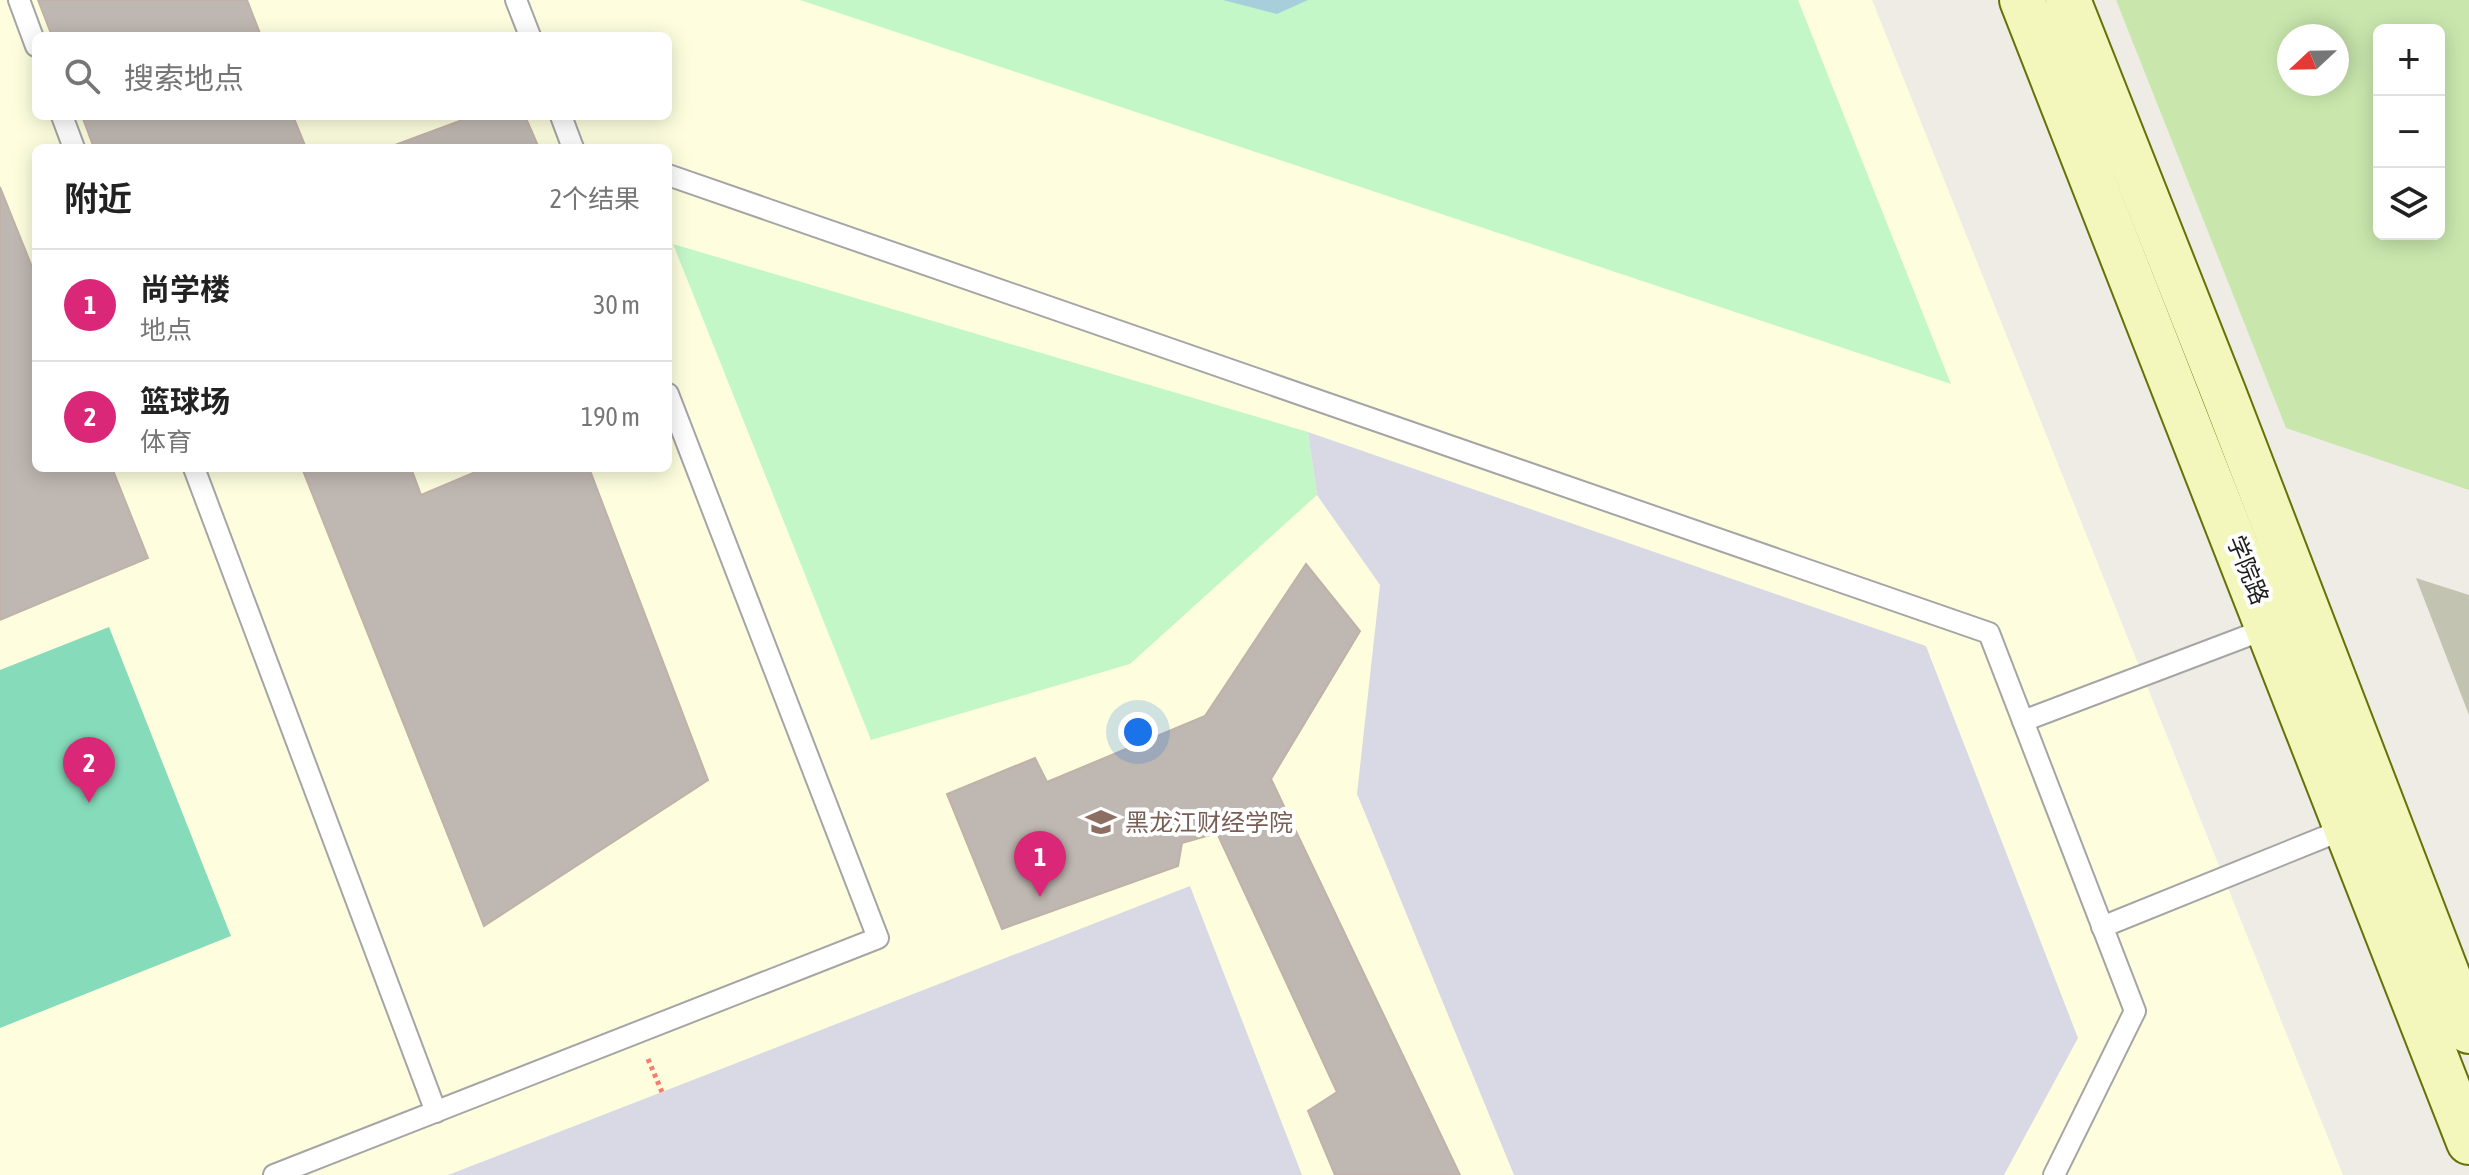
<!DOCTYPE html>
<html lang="zh">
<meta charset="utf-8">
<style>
body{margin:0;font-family:"Asap Condensed","Noto Sans SC",sans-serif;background:#f2f2f2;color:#222}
.controls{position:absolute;right:24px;top:24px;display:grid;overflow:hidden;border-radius:12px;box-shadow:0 4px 20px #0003}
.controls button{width:72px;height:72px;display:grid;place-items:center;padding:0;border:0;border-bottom:2px solid #e0e0e0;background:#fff;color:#222;font:40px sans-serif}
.compass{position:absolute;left:2277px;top:24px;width:72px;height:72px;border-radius:50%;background:#fff;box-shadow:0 4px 20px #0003;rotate:248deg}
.you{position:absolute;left:1138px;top:732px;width:28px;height:28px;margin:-20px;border:6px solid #fff;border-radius:50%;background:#1a73e8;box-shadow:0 0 0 12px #1a73e833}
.badge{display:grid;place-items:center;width:52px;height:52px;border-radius:50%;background:#db2777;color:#fff;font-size:26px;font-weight:700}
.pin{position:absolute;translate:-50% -66px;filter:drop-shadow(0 2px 4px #0008)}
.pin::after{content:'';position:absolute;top:42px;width:28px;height:24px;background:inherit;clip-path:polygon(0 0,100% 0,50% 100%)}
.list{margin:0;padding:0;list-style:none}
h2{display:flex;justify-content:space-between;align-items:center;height:104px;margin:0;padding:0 32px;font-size:34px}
h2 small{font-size:26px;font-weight:400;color:#767676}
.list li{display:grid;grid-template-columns:52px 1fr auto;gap:24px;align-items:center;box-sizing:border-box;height:112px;padding:0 32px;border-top:2px solid #e0e0e0}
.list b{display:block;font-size:30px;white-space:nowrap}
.list p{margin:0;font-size:26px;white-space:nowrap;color:#767676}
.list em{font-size:26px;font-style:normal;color:#767676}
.icon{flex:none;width:44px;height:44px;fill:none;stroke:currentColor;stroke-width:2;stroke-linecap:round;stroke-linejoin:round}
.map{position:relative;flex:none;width:2469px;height:1175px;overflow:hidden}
.search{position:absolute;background:#fff;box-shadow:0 4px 20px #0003;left:32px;top:32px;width:640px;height:88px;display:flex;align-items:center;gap:20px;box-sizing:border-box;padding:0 28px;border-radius:12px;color:#767676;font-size:30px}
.panel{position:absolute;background:#fff;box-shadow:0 4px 20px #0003;left:32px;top:144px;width:640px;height:328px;border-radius:12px}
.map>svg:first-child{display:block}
</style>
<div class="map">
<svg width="2469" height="1175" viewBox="0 0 2469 1175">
<rect width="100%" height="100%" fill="#efece5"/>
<path fill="#fefedf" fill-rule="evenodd" d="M 0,0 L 1872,0 L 2343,1175 L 0,1175 ZM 36,36 L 668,36 L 668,116 L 36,116 ZM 36,148 L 668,148 L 668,468 L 36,468 Z"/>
<polygon fill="#c3c3b1" points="2416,578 2469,595 2469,715"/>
<path fill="#c9e7ad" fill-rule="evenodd" d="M 2116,0 L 2469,0 L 2469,490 L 2286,428 ZM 2379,30 L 2439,30 L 2439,234 L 2379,234 ZM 2289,36 L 2337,36 L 2337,84 L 2289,84 Z"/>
<g fill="#c3f7c8">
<polygon points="800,0 1798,0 1951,384"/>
<polygon points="673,244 1308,432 1317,495 1130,664 871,740"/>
</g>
<polygon fill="#86dbba" points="109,627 231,936 0,1028 0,670"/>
<g fill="#d9d9e5">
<polygon points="1308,432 1926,646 2078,1038 2004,1175 1514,1175 1357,794 1380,585 1317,495"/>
<polygon points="1190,886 1302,1175 448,1175 662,1092"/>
</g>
<polygon fill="#a7cfdb" points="1223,0 1308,0 1277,14"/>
<g fill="#bfb7b1" stroke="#c0b2a8" stroke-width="2">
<polygon points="38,0 247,0 261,36 52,36"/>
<polygon points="82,116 293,116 306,148 94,148"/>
<polygon points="473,116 525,116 539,148 387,148"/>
<polygon points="0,187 36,277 36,468 112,468 148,558 0,620"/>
<polygon points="302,468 411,468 421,495 485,468 589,468 708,780 484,926"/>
<polygon points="1306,564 1360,631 1271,779 1460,1175 1335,1175 1308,1111 1337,1092 1217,833 1182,843 1178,866 1002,929 947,794 1035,758 1047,782 1205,716"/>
</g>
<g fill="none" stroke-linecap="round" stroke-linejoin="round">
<g stroke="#a5a5a5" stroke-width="24">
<g id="lane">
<polyline points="19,0 36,46"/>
<polyline points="516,0 530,36"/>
<polyline points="62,116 74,148"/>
<polyline points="561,116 573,148"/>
<polyline points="668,175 1989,633 2135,1011 2054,1175"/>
<polyline points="194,468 436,1112"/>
<polyline points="2023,721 2271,627"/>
<polyline points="2102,927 2347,828"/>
<polyline points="274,1175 878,938 668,394"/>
</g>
</g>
<g stroke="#667209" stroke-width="48">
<g id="secondary">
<polyline points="2022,0 2469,1142"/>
<polyline points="2068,0 2224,394 2469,1031"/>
</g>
</g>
<polyline stroke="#f47e70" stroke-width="5" stroke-dasharray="4 4" stroke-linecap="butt" points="648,1059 662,1092"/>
<use href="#lane" stroke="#fff" stroke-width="20"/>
<use href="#secondary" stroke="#f4f7bb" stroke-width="44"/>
</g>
<defs>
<g id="university-bare" transform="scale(2.4)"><path d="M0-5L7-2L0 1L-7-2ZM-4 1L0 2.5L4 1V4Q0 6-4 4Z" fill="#8d6e63" stroke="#fff" stroke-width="2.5" paint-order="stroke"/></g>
</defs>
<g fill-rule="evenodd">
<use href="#university-bare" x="1101" y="822"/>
</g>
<g text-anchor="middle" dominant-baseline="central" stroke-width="8" stroke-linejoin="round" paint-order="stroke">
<g font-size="24" fill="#1e1e1e" stroke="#fff">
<text transform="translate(2248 570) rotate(68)">学院路</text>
</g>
<g font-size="24" fill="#785e54" stroke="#fff" text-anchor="start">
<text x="1125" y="822">黑龙江财经学院</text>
</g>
</g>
</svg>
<div class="controls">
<button>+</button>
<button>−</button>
<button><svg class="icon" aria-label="layers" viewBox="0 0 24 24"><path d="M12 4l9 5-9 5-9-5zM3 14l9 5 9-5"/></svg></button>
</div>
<svg class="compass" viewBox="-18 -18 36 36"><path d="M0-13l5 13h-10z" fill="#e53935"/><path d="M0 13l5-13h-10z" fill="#767676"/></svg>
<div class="you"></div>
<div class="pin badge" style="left:1040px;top:897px">1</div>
<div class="pin badge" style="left:89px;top:803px">2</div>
<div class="search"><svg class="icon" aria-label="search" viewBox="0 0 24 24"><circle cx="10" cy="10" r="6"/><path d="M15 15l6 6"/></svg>搜索地点</div>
<section class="panel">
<h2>附近<small>2个结果</small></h2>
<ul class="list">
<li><span class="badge">1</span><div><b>尚学楼</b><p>地点</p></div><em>30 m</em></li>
<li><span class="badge">2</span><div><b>篮球场</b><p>体育</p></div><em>190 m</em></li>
</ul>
</section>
</div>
